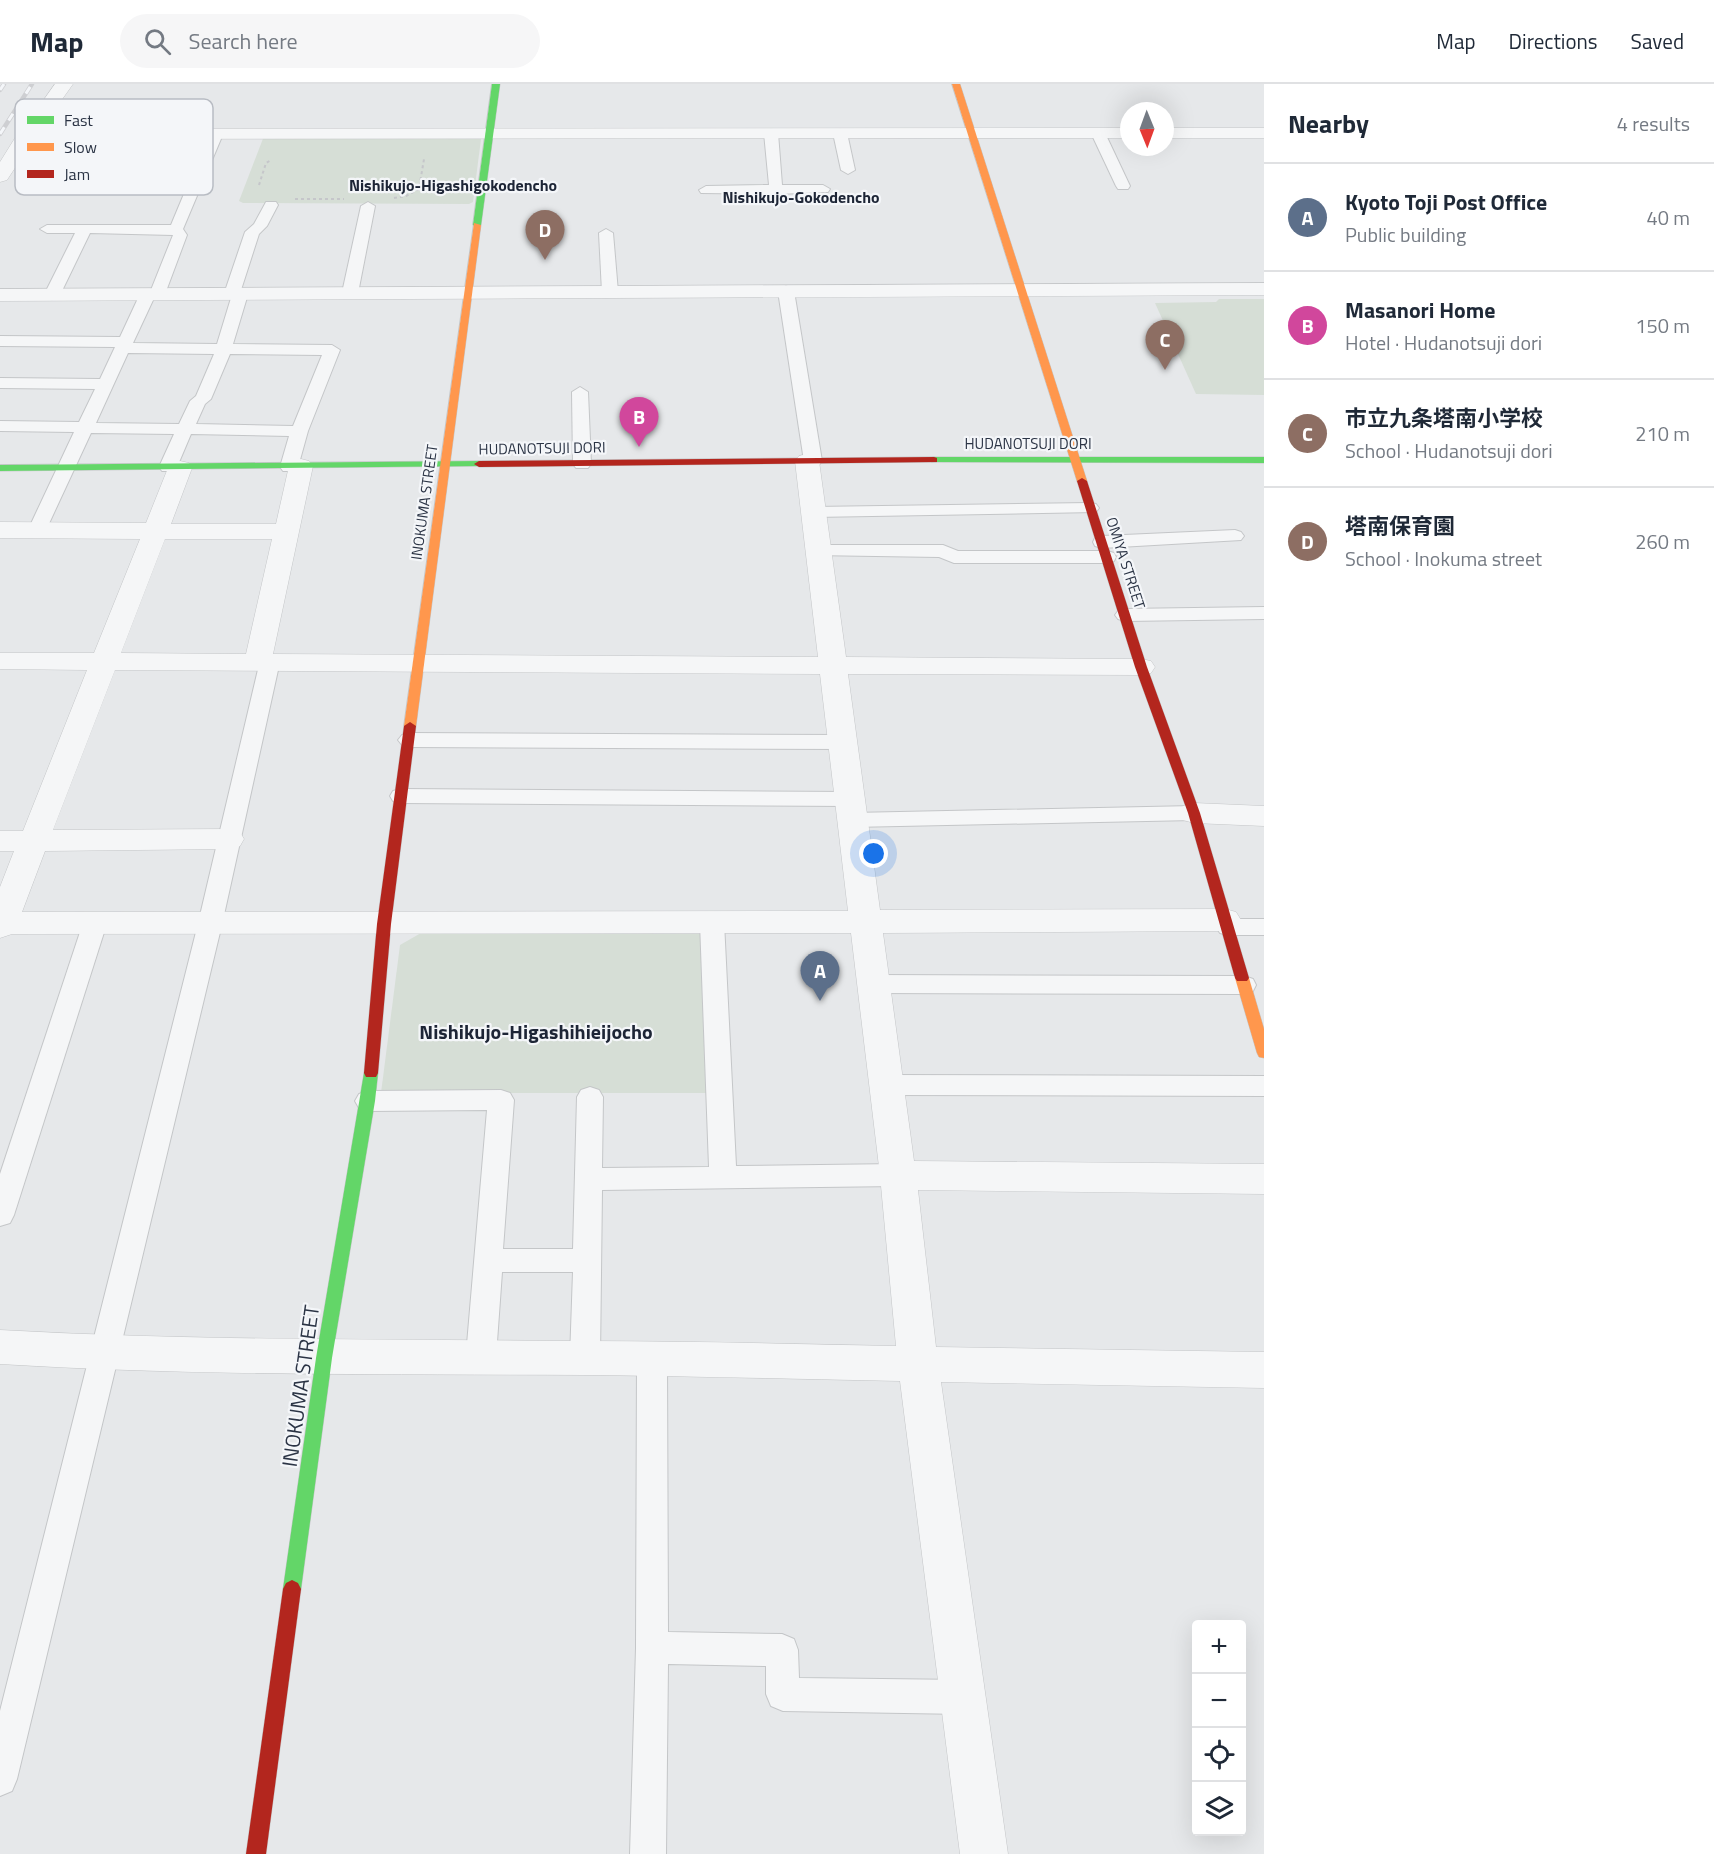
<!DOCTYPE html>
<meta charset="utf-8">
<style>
body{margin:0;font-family:"Titillium Web","Noto Sans JP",sans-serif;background:#f6f6f7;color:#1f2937}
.controls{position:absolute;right:18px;bottom:18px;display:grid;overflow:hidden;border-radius:6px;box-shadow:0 6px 24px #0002}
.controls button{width:54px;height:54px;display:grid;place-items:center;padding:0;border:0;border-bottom:2px solid #e0e1e3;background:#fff;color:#1f2937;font:30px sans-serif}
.compass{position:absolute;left:1120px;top:18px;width:54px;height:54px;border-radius:50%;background:#fff;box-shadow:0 6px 24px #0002;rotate:179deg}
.you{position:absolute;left:874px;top:770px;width:21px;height:21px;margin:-15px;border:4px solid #fff;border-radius:50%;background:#1a73e8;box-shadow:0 0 0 9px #1a73e833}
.badge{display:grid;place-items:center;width:39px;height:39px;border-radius:50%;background:#d93025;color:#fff;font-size:20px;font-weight:700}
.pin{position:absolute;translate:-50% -50px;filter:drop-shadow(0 2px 3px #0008)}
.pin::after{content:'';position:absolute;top:32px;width:21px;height:18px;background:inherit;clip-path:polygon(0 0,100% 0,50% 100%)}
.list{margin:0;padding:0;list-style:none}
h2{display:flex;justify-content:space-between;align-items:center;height:78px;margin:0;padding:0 24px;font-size:26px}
h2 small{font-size:20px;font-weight:400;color:#747a83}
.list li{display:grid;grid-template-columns:39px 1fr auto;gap:18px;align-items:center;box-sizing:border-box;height:108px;padding:0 24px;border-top:2px solid #e0e1e3}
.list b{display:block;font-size:22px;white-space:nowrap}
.list p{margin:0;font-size:20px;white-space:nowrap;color:#747a83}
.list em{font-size:20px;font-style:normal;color:#747a83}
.icon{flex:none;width:33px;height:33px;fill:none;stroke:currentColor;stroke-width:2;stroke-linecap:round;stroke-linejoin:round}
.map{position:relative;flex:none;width:1264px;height:1770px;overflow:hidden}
header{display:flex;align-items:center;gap:36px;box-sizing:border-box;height:84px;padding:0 30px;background:#fff;border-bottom:2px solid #e0e1e3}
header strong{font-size:28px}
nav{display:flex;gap:33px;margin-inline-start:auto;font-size:21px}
.search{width:420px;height:54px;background:#f6f6f7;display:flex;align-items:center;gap:15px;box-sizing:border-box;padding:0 21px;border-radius:33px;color:#747a83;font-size:22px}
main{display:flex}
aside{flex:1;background:#fff}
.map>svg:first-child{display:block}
</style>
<header>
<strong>Map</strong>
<div class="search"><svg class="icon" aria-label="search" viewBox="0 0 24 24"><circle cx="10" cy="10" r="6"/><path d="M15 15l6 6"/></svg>Search here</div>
<nav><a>Map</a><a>Directions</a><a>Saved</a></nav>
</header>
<main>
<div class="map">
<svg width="1264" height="1770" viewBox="0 0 1264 1770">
<rect width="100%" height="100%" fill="#e6e8ea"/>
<g fill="#d6ded6">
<polygon points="472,51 481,55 473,118 469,120 243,119 239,117 264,52"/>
<polygon points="1219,215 1264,215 1264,311 1196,310 1155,219 1216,218"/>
<polygon points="421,849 702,850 706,1009 381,1009 400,861"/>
</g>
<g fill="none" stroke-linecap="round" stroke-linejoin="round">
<g stroke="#c4c6c8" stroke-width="2">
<g id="lane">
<polygon points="771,45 778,49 782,101 823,101 830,105 828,108 776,110 701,109 699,106 706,102 769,101 764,49"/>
<polygon points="840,45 847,49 855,86 848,90 841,86 833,49"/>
<polygon points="1098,45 1105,49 1130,102 1128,105 1118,105 1116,102 1091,49"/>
<path d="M 216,46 L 223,50 L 183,145 L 187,151 L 165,210 L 162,213 L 154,214 L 133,259 L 217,260 L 231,214 L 224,210 L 245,148 L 254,140 L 266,118 L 276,118 L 278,121 L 267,142 L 259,150 L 241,206 L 248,210 L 233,260 L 332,261 L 340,266 L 308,347 L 298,383 L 295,387 L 283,387 L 280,383 L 289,352 L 191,350 L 177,383 L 174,387 L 162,387 L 159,383 L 174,350 L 91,349 L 46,446 L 43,450 L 31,450 L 28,446 L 74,348 L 0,347 L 0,337 L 79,338 L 95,305 L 0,304 L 0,294 L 100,295 L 115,263 L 0,262 L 0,252 L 120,253 L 140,210 L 143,207 L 151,206 L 173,151 L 90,149 L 60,211 L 52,216 L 44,211 L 75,149 L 47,149 L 40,145 L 47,141 L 171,141 L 209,50 ZM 128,269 L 214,270 L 196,312 L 190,317 L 179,340 L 96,339 ZM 230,270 L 322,271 L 293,342 L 196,340 L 205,320 L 211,315 Z"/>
<polygon points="368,118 375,122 358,209 350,214 342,209 361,122"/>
<polygon points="606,145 613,149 618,208 610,213 602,208 599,149"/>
<polygon points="786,202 794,207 822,377 819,381 807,381 804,377 778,207"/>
<polygon points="580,303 588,308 591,380 588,384 576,384 573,380 572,308"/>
<polygon points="1090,419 1096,420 1099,424 1096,428 814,433 808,432 805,428 808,424 814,423"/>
<polygon points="1235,446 1241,448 1244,452 1241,456 1102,464 1095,462 1093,458 1095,454 1102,452"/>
<polygon points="819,461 943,461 958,467 1107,467 1114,469 1116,473 1114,477 1107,479 954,479 939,473 812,471 810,467 812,463"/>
<polygon points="1264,523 1264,535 1125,537 1118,535 1115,531 1118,527 1125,525"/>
<polygon points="270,571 277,573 280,577 222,840 17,1695 12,1707 0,1712 0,1627 198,840 260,577 263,573"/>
<polygon points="409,649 843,651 850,653 854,658 850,663 843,665 409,663 402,661 398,656 402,651"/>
<polygon points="401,705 850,708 858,710 861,715 858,720 850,722 401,719 393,717 390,712 393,707"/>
<polygon points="1194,722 1202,724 1205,729 1202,734 1194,736 852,743 844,741 841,736 844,731 852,729"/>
<polygon points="712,830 720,832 724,838 736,1082 898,1080 907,1083 911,1091 907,1099 898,1102 602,1106 600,1274 595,1283 585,1287 575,1283 570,1274 573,1188 502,1188 496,1272 491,1281 481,1285 471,1281 466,1272 487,1026 368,1027 359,1024 355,1017 359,1010 368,1007 501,1006 510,1009 514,1016 503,1165 573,1165 577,1013 581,1006 590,1003 599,1006 603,1013 602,1084 709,1083 700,838 704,832"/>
<polygon points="95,831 103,833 107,839 14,1131 10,1139 0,1142 0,1090 83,839 87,833"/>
<polygon points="1228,835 1264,835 1264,851 1228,851 1220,849 1216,843 1220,837"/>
<polygon points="873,891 1244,892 1253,895 1256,901 1253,907 1244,910 873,909 864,906 861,900 864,894"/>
<polygon points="886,991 1264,992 1264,1012 886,1011 877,1008 873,1001 877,994"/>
<polygon points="652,1262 662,1266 667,1275 668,1548 782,1550 794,1555 798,1566 799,1594 964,1596 976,1601 981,1613 976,1625 964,1630 783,1627 771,1622 766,1610 766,1582 668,1580 666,1770 630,1770 636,1564 637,1275 642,1266"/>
</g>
</g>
<g stroke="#c4c6c8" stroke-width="1">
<g id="street">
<polygon points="55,0 73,0 41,45 1129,44 1129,54 34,55 7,96 0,98 0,78 20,46 23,45"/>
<rect x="1165" y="44" width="99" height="10"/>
<polygon points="1264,199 1264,211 0,217 0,205"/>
<path d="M 807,370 L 815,372 L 819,377 L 846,573 L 1141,575 L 1151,577 L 1155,583 L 1151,589 L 1141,591 L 848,590 L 880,826 L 1225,825 L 1236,828 L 1241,836 L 1236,844 L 1225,847 L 883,849 L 914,1077 L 1264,1080 L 1264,1110 L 918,1106 L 936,1263 L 1264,1268 L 1264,1304 L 941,1298 L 1008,1770 L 960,1770 L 900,1297 C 795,1295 689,1292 584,1291 C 389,1290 195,1292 0,1280 L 0,1246 C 195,1257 389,1255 584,1257 C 688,1257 792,1260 896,1262 L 880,1091 L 851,849 L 12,850 L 0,854 L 0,803 L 14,767 L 0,767 L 0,747 L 23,747 L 87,586 L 0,585 L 0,569 L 94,569 L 140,455 L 0,454 L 0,438 L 146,439 L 168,384 L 171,379 L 180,377 L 189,379 L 192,384 L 171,440 L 276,440 L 289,382 L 293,377 L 301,375 L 309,377 L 313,382 L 273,570 L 818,573 L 795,377 L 799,372 ZM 165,455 L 272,455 L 246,570 L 121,569 ZM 115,586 L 820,590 L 848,827 L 22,828 L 45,767 L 229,765 L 240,762 L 244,755 L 240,748 L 229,745 L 53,746 Z"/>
<polygon points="1194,719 1264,722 1264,742 1194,739 1183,736 1179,729 1183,722"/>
</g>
</g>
<g stroke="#c4c6c8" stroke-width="1">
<g id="fast">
<polygon points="492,0 500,0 481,141 477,143 473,141"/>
<polygon points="934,373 1264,373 1264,379 931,378 931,374"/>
<polygon points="479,377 482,378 482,382 0,387 0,381"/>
<polygon points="371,984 376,985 378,989 375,1017 332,1274 301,1505 298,1511 292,1514 286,1511 283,1505 316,1274 364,989 366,985"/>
</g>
</g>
<g stroke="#c4c6c8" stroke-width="1">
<g id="slow">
<polygon points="952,0 960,0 1087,397 1086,399 1078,399 1077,397"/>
<polygon points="474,139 481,141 416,642 410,646 404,642"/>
<polygon points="1242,889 1249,894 1264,945 1264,974 1259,973 1257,969 1235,894"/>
</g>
</g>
<g stroke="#c4c6c8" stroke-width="1">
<g id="jam">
<polygon points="934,373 937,374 937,378 479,383 474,380 479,377"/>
<polygon points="1082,394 1087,397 1147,583 1200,729 1249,894 1247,897 1237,897 1235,894 1188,729 1135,583 1077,397"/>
<polygon points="410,638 416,642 391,840 378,989 376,993 366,993 364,989 377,840 404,642"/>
<polygon points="292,1496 298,1499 301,1505 266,1770 246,1770 283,1505 286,1499"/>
</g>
</g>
<g stroke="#c5c6ca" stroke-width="2" stroke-dasharray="3 3" stroke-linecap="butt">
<polyline points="421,100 453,100"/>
<polyline points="259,101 266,79 271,76"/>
<polyline points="394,114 406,112 419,105 424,75"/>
<polyline points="295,115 344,115"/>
</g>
<use href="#lane" fill="#f5f6f7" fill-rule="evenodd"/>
<use href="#street" fill="#f5f6f7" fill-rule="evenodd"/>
<use href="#fast" fill="#63d668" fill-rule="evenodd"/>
<use href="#slow" fill="#ff974d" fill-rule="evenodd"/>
<use href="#jam" fill="#b3261e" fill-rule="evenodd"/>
<g stroke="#cecfd2" stroke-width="4.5">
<g id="rail">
<polyline points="0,6 4,0"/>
<polyline points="0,50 32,0"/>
</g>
</g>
<use href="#rail" stroke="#f4f6f9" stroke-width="3" stroke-dasharray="8" stroke-linecap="butt"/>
</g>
<g text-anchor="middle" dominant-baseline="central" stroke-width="4.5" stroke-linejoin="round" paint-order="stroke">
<g font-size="15" fill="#2b3445" stroke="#f4f6f9">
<text x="1028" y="359">HUDANOTSUJI DORI</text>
<text transform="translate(542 364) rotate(-1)">HUDANOTSUJI DORI</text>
<text transform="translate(424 418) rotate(-82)">INOKUMA STREET</text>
<text transform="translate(1126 479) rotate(72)">OMIYA STREET</text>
</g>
<g font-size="16" font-weight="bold" fill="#1d2536" stroke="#f4f6f9">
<text x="453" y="101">Nishikujo-Higashigokodencho</text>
<text x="801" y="113">Nishikujo-Gokodencho</text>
</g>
<g font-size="20" font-weight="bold" fill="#1d2536" stroke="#f4f6f9">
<text x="536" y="947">Nishikujo-Higashihieijocho</text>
</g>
<g font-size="21" fill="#2b3445" stroke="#f4f6f9">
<text transform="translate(300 1302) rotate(-82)">INOKUMA STREET</text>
</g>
</g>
<rect x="15" y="15" width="198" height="96" rx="9" fill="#f4f6f9" stroke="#b8bcc3" stroke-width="1.5"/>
<rect x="27" y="32" width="27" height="8" fill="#63d668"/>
<rect x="27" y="59" width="27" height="8" fill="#ff974d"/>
<rect x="27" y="86" width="27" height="8" fill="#b3261e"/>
<g font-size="16" fill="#2b3445">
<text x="64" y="42">Fast</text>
<text x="64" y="69">Slow</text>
<text x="64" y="96">Jam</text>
</g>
</svg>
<div class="controls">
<button>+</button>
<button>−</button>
<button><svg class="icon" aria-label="locate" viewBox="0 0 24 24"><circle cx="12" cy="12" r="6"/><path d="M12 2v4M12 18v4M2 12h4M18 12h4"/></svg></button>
<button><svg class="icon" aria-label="layers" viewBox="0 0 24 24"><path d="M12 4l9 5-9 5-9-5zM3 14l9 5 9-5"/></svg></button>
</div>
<svg class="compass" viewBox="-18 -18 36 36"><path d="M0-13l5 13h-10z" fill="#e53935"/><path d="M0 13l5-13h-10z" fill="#747a83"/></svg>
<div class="you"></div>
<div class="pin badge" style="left:820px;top:917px;background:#5c6f8a">A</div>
<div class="pin badge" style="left:639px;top:363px;background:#d1479c">B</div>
<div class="pin badge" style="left:1165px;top:286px;background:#8d6e63">C</div>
<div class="pin badge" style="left:545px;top:176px;background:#8d6e63">D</div>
</div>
<aside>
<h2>Nearby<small>4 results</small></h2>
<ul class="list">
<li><span class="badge" style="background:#5c6f8a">A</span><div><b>Kyoto Toji Post Office</b><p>Public building</p></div><em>40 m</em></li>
<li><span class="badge" style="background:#d1479c">B</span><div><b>Masanori Home</b><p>Hotel · Hudanotsuji dori</p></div><em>150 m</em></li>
<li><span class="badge" style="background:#8d6e63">C</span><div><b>市立九条塔南小学校</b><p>School · Hudanotsuji dori</p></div><em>210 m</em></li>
<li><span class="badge" style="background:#8d6e63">D</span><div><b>塔南保育園</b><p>School · Inokuma street</p></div><em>260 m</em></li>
</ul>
</aside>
</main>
